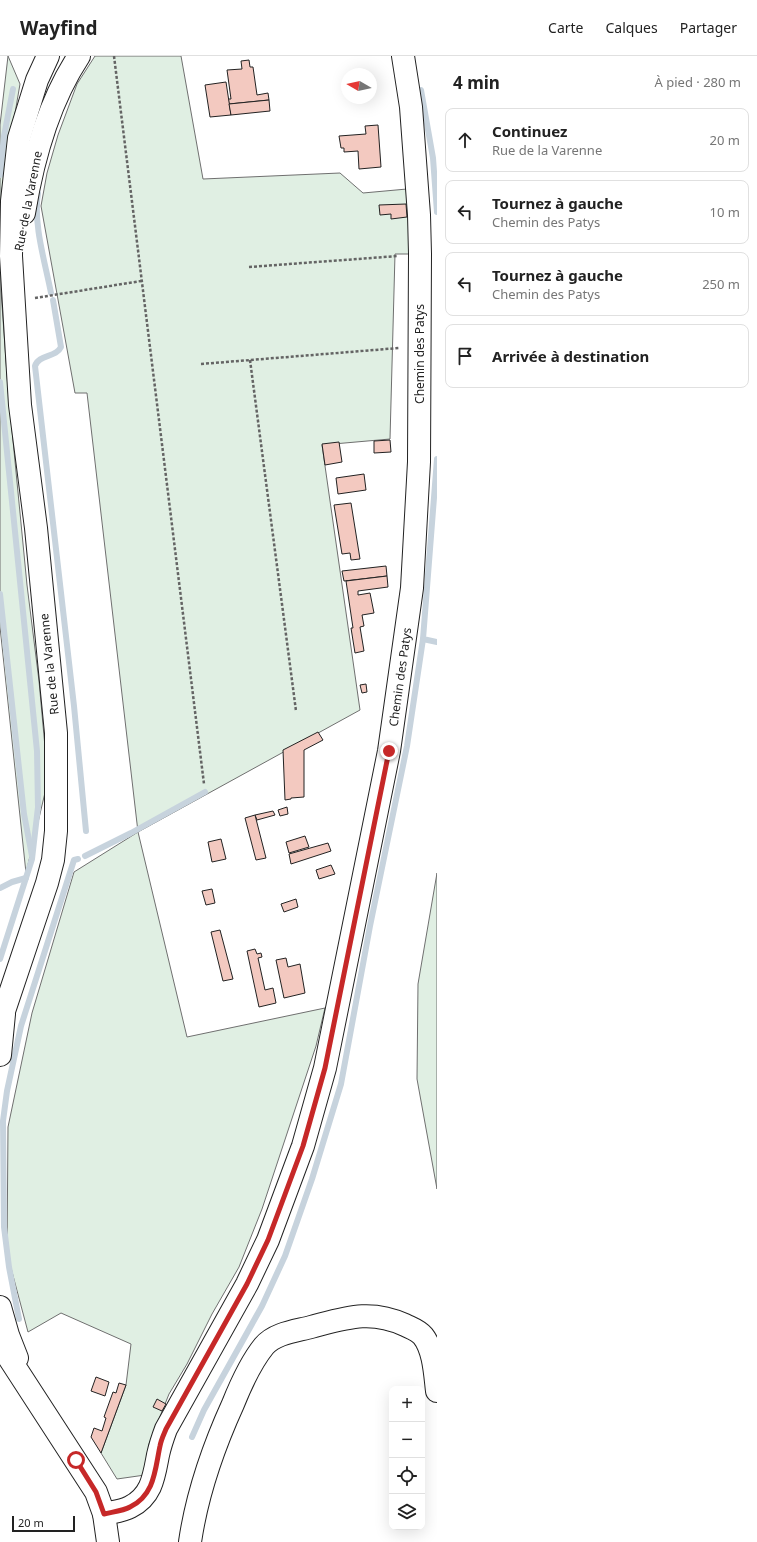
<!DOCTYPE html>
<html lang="fr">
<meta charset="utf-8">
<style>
body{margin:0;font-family:"Noto Sans",sans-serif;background:#f6f6f6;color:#222}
.controls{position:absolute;right:12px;bottom:12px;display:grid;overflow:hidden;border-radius:8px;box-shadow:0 4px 16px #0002}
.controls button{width:36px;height:36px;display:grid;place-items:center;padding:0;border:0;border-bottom:1px solid #e0e0e0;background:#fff;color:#222;font:20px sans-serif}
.compass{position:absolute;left:341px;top:12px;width:36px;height:36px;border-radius:50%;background:#fff;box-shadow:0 4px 16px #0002;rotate:279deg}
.scale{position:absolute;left:12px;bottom:10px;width:63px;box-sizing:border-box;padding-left:4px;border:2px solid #222;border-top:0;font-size:11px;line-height:14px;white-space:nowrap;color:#222;-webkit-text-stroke:3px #fff;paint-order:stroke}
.stop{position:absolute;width:12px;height:12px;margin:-9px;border:3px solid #c62828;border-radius:50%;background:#fff}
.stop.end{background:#c62828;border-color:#fff;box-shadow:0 1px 4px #0008}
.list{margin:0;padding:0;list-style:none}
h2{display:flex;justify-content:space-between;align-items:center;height:52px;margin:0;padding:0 16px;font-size:17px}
h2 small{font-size:13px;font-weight:400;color:#767676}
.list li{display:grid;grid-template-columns:26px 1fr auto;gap:12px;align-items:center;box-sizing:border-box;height:64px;margin:0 8px 8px;padding:0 8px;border:1px solid #e0e0e0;border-radius:8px}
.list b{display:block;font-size:15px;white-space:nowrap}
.list p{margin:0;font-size:13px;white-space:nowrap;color:#767676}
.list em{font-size:13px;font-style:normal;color:#767676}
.icon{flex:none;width:22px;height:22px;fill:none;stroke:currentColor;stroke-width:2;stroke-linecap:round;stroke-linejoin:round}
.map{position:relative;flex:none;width:437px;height:1486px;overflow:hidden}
header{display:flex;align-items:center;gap:24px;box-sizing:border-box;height:56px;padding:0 20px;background:#fff;border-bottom:1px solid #e0e0e0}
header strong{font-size:19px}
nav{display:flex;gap:22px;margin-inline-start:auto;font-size:14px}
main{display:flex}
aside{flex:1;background:#fff}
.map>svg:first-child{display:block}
</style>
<header>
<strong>Wayfind</strong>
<nav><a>Carte</a><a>Calques</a><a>Partager</a></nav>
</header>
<main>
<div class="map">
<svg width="437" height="1486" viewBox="0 0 437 1486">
<rect width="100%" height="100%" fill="#fff"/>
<g fill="#e0efe3" stroke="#6f6f6f">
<polygon points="8,0 20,28 2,133 1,235 8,333 27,529 39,625 48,724 26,817 0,571 0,69"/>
<polygon points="95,0 181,0 203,123 340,117 363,137 418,132 420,198 395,198 390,383 322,389 360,654 138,776 187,981 325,952 316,990 262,1153 239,1211 212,1258 187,1308 169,1338 149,1388 145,1419 117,1423 101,1397 126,1329 131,1288 61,1257 28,1276 7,1197 8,1071 32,957 74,816 138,776 87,337 75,337 41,150 47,117 58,79 77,28"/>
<polygon points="437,817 437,1133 417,1023 418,928"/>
</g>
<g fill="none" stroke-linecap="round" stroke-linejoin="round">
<g stroke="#c7d3dd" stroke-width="6">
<polyline points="421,34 433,102 437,156"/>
<polyline points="0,119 4,80 13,33"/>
<path d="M 38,137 C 33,168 45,206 51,237"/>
<path d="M 53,244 L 61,291 C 56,302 39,298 35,310 L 74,650 L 86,775"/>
<polyline points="0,326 37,695 38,751 32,803 0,903"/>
<polyline points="0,538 24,758 32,800"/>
<polyline points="437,586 423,583 437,403"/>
<polyline points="85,800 131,777 205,736"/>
<polyline points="0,832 12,826 26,822"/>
<polyline points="19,1263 9,1211 4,1171 3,1065 7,1035 21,970 74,804 78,803"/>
<polyline points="192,1381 204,1354 262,1250 285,1200 312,1123 341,1028 370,870 407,690 423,583"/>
</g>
</g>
<g fill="#f3c9c0" stroke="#222">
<polygon points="249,4 250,11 253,11 257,39 268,37 269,44 229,48 228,43 231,43 227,14 242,13 241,5"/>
<polygon points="226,26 231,59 210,61 205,29"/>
<polygon points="269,44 270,55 231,59 229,48"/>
<polygon points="378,69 381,111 359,113 358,95 344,96 344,92 341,92 339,80 366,78 365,70"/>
<polygon points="406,148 407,161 391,163 391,158 380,159 379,149"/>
<polygon points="390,384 391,396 374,397 374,385"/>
<polygon points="339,386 342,406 325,409 322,388"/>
<polygon points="364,418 366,434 338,438 336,422"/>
<polygon points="351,447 360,503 351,504 350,497 342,498 334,449"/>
<polygon points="386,510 387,520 344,525 342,515"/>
<polygon points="387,520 388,531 358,535 358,539 370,537 374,557 362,559 364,570 360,571 364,595 355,597 351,572 353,572 346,525"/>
<polygon points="366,628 367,636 362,637 360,629"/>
<polygon points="318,676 323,684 304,694 304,741 291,742 291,743 285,744 283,694"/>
<polygon points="287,751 288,758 280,760 278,754"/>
<polygon points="273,755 275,759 257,764 255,759"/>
<polygon points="255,759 266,802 256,804 245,762"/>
<polygon points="305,780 309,791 289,797 286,786"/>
<polygon points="221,783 226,803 212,806 208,786"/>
<polygon points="328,787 331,795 291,808 289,798"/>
<polygon points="331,809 335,818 319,823 316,814"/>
<polygon points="212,833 215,847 206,849 202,835"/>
<polygon points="296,843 298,851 284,856 281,848"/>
<polygon points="220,874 233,923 223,925 211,876"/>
<polygon points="255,893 257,898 261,897 262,901 258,902 265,934 273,932 276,947 259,951 247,895"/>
<polygon points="286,902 288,911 300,908 305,937 284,942 276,904"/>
<polygon points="96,1321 109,1326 105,1340 91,1335"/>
<polygon points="119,1327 126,1329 101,1397 91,1381 94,1372 102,1375 106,1362 104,1361 113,1336 116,1337"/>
<polygon points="157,1343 166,1348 162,1355 153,1351"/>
</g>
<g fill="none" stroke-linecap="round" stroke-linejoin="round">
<g stroke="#222" stroke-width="24">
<g id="minor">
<path d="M 24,157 C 33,102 48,47 79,0"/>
<polyline points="0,967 47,827 53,804 56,775 56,677 36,472 20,349 11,200 12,145 19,82 37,24 48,0"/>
<polyline points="0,999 4,958"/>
<polyline points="0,1251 8,1279 17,1302"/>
<polyline points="0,1288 96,1436 104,1458 108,1486"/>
<path d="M 104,1458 C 112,1456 123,1455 130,1451 C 152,1440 154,1420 158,1399 C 160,1390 163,1381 166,1373 L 247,1228 L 268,1184 L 303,1090 L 325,1012 L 389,695 L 412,532 L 419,406 L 420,198 L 419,159 L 411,51 L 403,0"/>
<path d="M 190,1486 C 197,1438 213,1392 233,1348 C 241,1328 251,1306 264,1290 C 275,1277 296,1275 311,1271 C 346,1262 370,1253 405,1269 C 411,1272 418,1274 423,1280 C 434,1294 435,1318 437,1335"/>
</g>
</g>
<g stroke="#646464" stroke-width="2.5" stroke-dasharray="3 2" stroke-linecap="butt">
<polyline points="114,0 204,728"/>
<polyline points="249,211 398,200"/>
<polyline points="35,242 141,225"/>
<polyline points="250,304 296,655"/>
<polyline points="201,308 399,292"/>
</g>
<use href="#minor" stroke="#fff" stroke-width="22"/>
</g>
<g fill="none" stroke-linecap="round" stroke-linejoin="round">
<path stroke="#c62828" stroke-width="5" d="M 76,1404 L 96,1436 L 104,1458 C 112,1456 123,1455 130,1451 C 155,1439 155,1413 160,1390 C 161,1384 164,1378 166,1373 L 247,1228 L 268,1184 L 303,1090 L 325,1012 L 389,695"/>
</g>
<g text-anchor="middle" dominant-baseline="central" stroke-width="3" stroke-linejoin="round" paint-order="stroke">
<g font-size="12" fill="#222" stroke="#fff">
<text transform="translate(28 145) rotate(-79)">Rue de la Varenne</text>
<text transform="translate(419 298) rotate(-90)">Chemin des Patys</text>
<text transform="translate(49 608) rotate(-96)">Rue de la Varenne</text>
<text transform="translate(400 621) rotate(-82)">Chemin des Patys</text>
</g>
</g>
</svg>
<div class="controls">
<button>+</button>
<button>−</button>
<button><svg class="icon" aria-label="locate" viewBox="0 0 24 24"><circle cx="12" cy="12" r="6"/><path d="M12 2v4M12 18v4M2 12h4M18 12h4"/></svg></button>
<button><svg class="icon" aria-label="layers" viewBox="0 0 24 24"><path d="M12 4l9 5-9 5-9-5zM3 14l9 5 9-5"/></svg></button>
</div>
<svg class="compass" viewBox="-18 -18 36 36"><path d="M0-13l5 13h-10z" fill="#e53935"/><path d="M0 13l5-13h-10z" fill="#767676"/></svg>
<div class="scale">20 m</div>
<div class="stop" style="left:76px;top:1404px"></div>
<div class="stop end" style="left:389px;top:695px"></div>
</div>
<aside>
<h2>4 min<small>À pied · 280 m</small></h2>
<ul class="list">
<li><svg class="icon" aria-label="ahead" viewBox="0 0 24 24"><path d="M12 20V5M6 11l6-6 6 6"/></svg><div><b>Continuez</b><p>Rue de la Varenne</p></div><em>20 m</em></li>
<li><svg class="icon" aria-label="left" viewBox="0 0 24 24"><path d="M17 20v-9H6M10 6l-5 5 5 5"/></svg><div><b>Tournez à gauche</b><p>Chemin des Patys</p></div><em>10 m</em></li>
<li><svg class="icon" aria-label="left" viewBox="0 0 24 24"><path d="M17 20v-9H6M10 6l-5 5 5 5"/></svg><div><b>Tournez à gauche</b><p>Chemin des Patys</p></div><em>250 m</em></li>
<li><svg class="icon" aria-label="arrive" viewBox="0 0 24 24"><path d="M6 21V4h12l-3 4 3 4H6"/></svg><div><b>Arrivée à destination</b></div></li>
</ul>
</aside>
</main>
